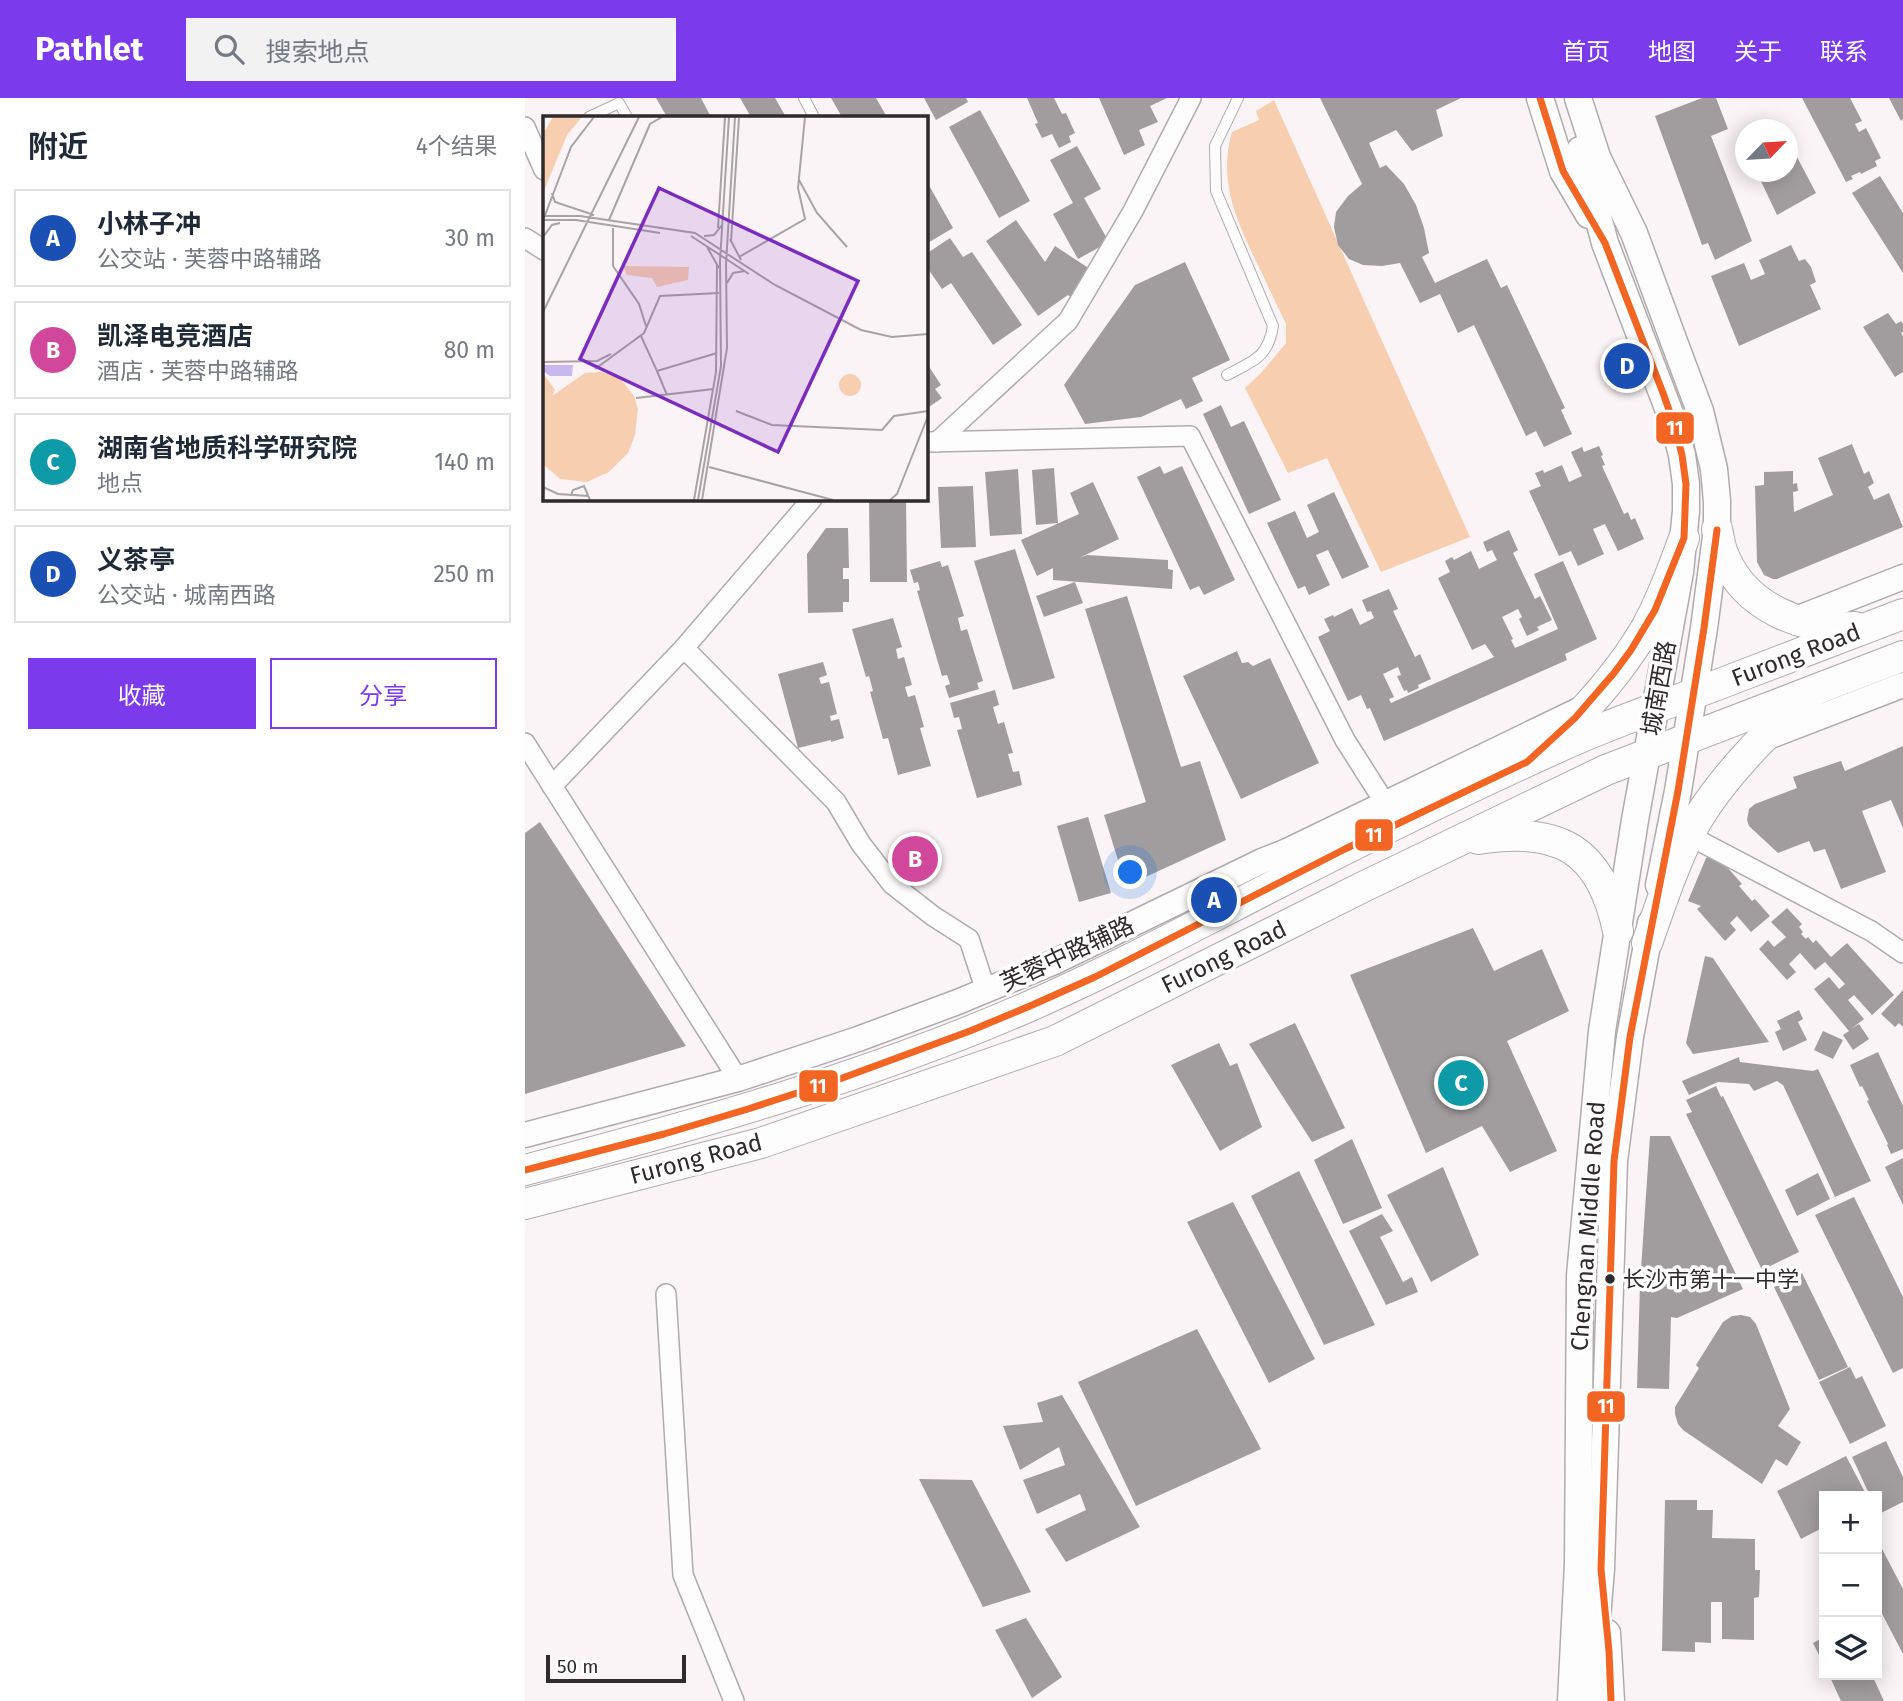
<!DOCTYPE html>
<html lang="zh">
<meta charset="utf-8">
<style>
body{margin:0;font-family:"Fira Sans","Noto Sans SC",sans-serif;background:#f2f2f3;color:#1f2937}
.controls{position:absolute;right:21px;bottom:21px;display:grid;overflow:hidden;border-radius:0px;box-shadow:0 4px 18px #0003}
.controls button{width:63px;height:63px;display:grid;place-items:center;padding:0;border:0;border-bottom:2px solid #e0e1e3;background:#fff;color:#1f2937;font:35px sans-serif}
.compass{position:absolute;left:1210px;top:21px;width:63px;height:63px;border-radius:50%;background:#fff;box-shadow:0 4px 18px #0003;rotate:65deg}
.scale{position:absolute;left:21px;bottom:18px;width:140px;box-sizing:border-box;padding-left:7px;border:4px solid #2f2a2b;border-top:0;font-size:19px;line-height:24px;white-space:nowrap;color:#2f2a2b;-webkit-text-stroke:5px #fff;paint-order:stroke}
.you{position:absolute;left:606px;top:775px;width:24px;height:24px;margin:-18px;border:5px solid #fff;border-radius:50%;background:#1a73e8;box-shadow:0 0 0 10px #1a73e833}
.badge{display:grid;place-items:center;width:46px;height:46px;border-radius:50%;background:#7c3aed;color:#fff;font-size:23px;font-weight:700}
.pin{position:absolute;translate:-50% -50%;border:4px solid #fff;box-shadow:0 2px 7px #0006}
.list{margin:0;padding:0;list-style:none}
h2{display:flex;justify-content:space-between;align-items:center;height:91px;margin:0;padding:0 28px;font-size:30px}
h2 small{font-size:23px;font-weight:400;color:#747a83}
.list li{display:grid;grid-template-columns:46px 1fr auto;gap:21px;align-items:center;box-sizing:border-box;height:98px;margin:0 14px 14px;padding:0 14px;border:2px solid #e0e1e3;border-radius:0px}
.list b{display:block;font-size:26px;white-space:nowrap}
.list p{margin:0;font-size:23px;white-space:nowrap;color:#747a83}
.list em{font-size:23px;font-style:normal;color:#747a83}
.actions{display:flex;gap:14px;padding:21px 28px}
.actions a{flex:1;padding:16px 0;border:2px solid #7c3aed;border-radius:0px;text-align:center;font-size:24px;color:#7c3aed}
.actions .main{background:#7c3aed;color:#fff}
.icon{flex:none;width:38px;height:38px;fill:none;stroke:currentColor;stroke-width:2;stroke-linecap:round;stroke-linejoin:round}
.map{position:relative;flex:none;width:1378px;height:1603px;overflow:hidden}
header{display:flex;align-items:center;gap:42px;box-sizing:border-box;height:98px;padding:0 35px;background:#7c3aed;color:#fff}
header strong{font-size:33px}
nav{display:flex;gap:38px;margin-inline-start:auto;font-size:24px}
.search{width:490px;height:63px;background:#f2f2f3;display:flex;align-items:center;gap:18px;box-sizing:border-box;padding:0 24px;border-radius:0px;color:#747a83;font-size:26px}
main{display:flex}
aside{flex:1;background:#fff}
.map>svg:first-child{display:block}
</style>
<header>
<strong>Pathlet</strong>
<div class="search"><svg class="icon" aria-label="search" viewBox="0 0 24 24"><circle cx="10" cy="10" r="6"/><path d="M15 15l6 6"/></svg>搜索地点</div>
<nav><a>首页</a><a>地图</a><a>关于</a><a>联系</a></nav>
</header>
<main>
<aside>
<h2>附近<small>4个结果</small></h2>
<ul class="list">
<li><span class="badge" style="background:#1a4fb4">A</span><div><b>小林子冲</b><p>公交站 · 芙蓉中路辅路</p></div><em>30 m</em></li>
<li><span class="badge" style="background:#d1479c">B</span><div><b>凯泽电竞酒店</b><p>酒店 · 芙蓉中路辅路</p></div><em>80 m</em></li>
<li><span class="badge" style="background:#0f9aa8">C</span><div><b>湖南省地质科学研究院</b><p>地点</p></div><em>140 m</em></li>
<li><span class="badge" style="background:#1a4fb4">D</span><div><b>义茶亭</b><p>公交站 · 城南西路</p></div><em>250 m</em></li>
</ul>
<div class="actions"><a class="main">收藏</a><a>分享</a></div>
</aside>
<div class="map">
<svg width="1378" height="1603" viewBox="0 0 1378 1603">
<rect width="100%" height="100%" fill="#fbf4f6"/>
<path fill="#f8ceb1" d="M 749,2 L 945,439 L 856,474 L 802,360 L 763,375 L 720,290 L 736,275 L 761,245 L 761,226 C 751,205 741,184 731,163 C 711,121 693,82 707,34 L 734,22 L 731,13 Z"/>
<g fill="#a19d9f">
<polygon points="131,0 176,0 186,19 142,19"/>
<polygon points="215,0 250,0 261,19 226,19"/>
<polygon points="306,0 351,0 362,19 317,19"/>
<polygon points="399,0 441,0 443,4 411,22"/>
<polygon points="502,0 529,0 537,16 541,15 550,35 544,38 546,44 534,50 527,36 517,40 510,26 513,25"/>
<polygon points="574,0 642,0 625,8 633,24 614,32 620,47 599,57"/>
<polygon points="795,0 936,0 911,12 918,38 887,53 871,32 844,45 855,70 861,67 879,86 891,107 899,130 904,155 897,159 910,185 962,161 976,190 982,187 1040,310 1036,312 1047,336 1019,349 1011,333 1001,338 949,227 933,235 915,196 895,205 875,165 857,168 838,167 824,161 813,147 809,129 811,114 823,98 837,86"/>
<polygon points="1177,0 1191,0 1203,31 1186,38 1227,143 1190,162 1183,145 1177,147 1130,18"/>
<polygon points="1277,0 1325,0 1337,23 1330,26 1334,34 1341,30 1356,60 1350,63 1352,68 1336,76 1335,74 1326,78 1328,81 1321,84"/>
<polygon points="1364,0 1378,0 1378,21 1376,23"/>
<polygon points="455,12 505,103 474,120 424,29"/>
<polygon points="552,48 576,91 559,100 584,144 553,161 528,116 548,105 525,62"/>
<polygon points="1272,59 1291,95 1252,117 1234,79 1244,74 1263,74 1263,64"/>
<polygon points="1355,78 1378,115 1378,175 1327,95"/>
<polygon points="401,82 428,130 401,146"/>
<polygon points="491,122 520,164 530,148 568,173 549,202 543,197 513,218 461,143"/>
<polygon points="425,140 438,159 447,154 497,227 468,247 426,185 417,191 401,168 401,156"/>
<polygon points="1266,147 1274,163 1280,161 1286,169 1291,184 1285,187 1296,211 1214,248 1186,178 1219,165 1226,182 1240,176 1234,162"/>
<polygon points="660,164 705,262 667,280 678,303 661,311 656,301 616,319 560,326 539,287 610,187"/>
<polygon points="1363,215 1371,226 1376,223 1378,226 1378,234 1376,235 1378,238 1378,274 1370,279 1338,229"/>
<polygon points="401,264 416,287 410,291 417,300 401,311"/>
<polygon points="696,307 706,329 719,323 756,402 724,416 678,316"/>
<polygon points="1327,346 1339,376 1344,373 1349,385 1343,389 1349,402 1364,395 1378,429 1252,481 1248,481 1239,477 1232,464 1230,388 1239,387 1239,374 1268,373 1268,386 1272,385 1273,393 1268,394 1269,414 1308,397 1293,360"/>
<polygon points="1074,348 1078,357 1076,358 1080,367 1077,368 1099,416 1103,414 1106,422 1110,420 1119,441 1093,453 1080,426 1068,431 1079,456 1053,468 1046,453 1034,458 1004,393 1016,388 1010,375 1018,372 1019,375 1037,367 1044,384 1057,378 1046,354 1057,349 1059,354"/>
<polygon points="635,368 639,376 657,368 710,482 679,497 674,488 665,492 612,379"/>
<polygon points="529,370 533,425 511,427 507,372"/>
<polygon points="493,371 497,436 465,438 460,374"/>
<polygon points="568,384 594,441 554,460 562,457 643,462 643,471 648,472 647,491 528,482 528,470 512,478 496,442 554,416 545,395"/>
<polygon points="448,388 451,449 416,450 413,389"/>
<polygon points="809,394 844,469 817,481 803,452 791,457 805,487 784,497 780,488 773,491 742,425 770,413 782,440 794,434 782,407"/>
<polygon points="344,401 381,401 382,484 345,484"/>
<polygon points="301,430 323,430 324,470 318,470 318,481 324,481 324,504 318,504 318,514 283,515 282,456"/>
<polygon points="984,432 993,452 988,455 1010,501 1015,498 1027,522 1012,529 1014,532 1002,538 994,521 997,519 993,511 977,519 988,541 986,542 990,550 1033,531 1009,476 1038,463 1072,541 1040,556 1042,562 859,643 845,610 842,611 836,597 823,603 793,539 805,533 799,521 808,517 809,519 827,510 835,527 849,520 846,513 842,514 837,502 864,491 873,511 868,513 890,559 895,556 906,581 893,587 894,590 883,595 882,592 879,593 872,578 876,577 873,569 858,576 869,599 864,601 866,605 969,559 960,546 947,552 913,480 925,474 920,463 927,459 929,462 946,453 954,471 972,462 967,452 962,454 958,444"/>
<polygon points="490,451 530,580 488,592 449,463"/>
<polygon points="415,463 417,469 423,467 439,518 433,520 436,533 442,531 458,583 452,585 454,591 424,600 420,588 425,586 422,577 417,578 392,493 395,492 393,484 389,485 385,472"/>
<polygon points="550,484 558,505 519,519 511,498"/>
<polygon points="602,498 656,669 675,663 701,742 601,788 579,717 621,704 560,511"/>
<polygon points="368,520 377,549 371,551 373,561 379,559 387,587 380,589 383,599 390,597 399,629 395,630 406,668 373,677 363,640 358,641 345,594 348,593 344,578 341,579 327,531"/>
<polygon points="712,553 717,565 723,564 728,568 745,560 794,665 716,701 658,578"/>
<polygon points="298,564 302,577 294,580 296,586 304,584 312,616 305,618 306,623 314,621 319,640 306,644 306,642 273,650 253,576"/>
<polygon points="470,592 474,607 468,609 473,626 479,624 488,655 483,656 488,674 494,673 497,687 452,700 432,632 437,631 434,619 429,620 425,605"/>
<polygon points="1378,648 1378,730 1366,702 1337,713 1361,774 1316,791 1300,751 1289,754 1284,743 1253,755 1224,728 1222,722 1224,711 1230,706 1272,690 1268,679 1316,663 1320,673"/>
<polygon points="563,719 586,795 554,804 532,728"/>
<polygon points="15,724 161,948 0,996 0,735"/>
<polygon points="1188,757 1202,769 1217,786 1214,788 1227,803 1230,801 1245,818 1226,834 1212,818 1205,825 1211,832 1200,843 1172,811 1176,808 1163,803 1181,760"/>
<polygon points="1262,810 1277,826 1274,829 1278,834 1276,836 1281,841 1283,839 1288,845 1291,842 1306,859 1322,845 1369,897 1347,917 1329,897 1323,902 1339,921 1326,931 1334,926 1344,941 1328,952 1318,937 1324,933 1289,891 1304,879 1314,891 1320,886 1300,864 1290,872 1275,855 1264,866 1271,874 1262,882 1234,851 1243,842 1249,849 1261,839 1246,824"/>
<polygon points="948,830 969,873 1017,851 1044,913 982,943 1032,1053 985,1074 957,1028 901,1055 825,877"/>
<polygon points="1180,858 1188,860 1244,944 1168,956 1161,945"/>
<polygon points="1378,892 1378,929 1374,925 1370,929 1356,916"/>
<polygon points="1274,912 1278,921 1273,924 1282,942 1258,953 1250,934 1256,931 1252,923"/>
<polygon points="770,925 820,1030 787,1044 724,946"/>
<polygon points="1298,933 1318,942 1308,961 1289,952"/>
<polygon points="694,945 705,968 712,965 737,1029 695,1053 646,967"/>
<polygon points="1353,954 1378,1008 1378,1051 1366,1056 1362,1047 1363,1046 1342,1003 1344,1002 1337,988 1335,989 1325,967"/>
<polygon points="1214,959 1215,964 1288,973 1293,971 1346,1083 1310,1099 1258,987 1252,983 1229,993 1224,986 1193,984 1164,997 1157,983"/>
<polygon points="1191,988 1196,999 1198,998 1274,1154 1237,1172 1161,1016 1167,1014 1161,1002"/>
<polygon points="1125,1038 1145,1038 1218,1191 1152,1220 1146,1219 1144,1291 1112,1290 1115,1186"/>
<polygon points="827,1041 857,1110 818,1126 789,1062"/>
<polygon points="1378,1060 1378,1107 1360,1069"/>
<polygon points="918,1069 954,1157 906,1184 862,1097"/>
<polygon points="774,1073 850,1227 799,1247 726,1098"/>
<polygon points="1293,1075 1305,1101 1272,1118 1260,1092"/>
<polygon points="1329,1099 1378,1199 1378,1270 1368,1275 1290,1117"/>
<polygon points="708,1104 790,1261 744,1285 662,1124"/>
<polygon points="857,1116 868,1133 855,1139 878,1184 887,1179 893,1194 861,1207 824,1133"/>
<polygon points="1277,1175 1323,1269 1294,1282 1249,1189"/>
<polygon points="1216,1217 1225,1219 1231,1226 1265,1311 1253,1328 1276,1344 1262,1368 1251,1361 1237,1386 1158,1332 1153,1326 1150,1316 1150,1309 1174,1270 1171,1267 1198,1224 1207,1218"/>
<polygon points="672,1231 736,1351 611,1408 553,1284"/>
<polygon points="1325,1269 1331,1281 1337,1278 1361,1328 1325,1346 1294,1284"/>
<polygon points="537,1297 615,1429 541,1464 520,1431 561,1412 555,1396 512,1416 498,1382 540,1367 534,1349 495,1372 478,1328 518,1324 512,1305"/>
<polygon points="1361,1343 1378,1379 1378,1404 1354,1416 1352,1411 1352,1398 1345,1398 1327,1359"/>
<polygon points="1321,1358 1342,1398 1299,1398 1299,1429 1276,1441 1252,1393"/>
<polygon points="394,1381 447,1382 506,1494 458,1509"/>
<polygon points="1140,1402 1172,1402 1172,1412 1188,1412 1187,1440 1230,1441 1230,1472 1235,1472 1234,1499 1229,1500 1229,1542 1197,1541 1197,1504 1186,1504 1186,1545 1170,1544 1170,1554 1137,1553"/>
<polygon points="1356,1449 1378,1491 1378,1556 1352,1506 1352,1451"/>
<polygon points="501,1520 537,1579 507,1600 470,1532"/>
<polygon points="1299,1539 1299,1567 1288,1545"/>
<polygon points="1304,1577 1347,1577 1359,1603 1316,1603"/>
</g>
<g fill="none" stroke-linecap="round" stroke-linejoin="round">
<g stroke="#b0abac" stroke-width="12">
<g id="service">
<polyline points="279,0 289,19"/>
<polyline points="64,19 94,5 102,19"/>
<path d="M 702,277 C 728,263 743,260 748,228 L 691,93 L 690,48 L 713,0"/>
</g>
</g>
<g stroke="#b0abac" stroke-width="22">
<g id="minor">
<polyline points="0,29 19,72"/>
<polyline points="0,140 19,152"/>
<polyline points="401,344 665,338 820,642 867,716"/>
<polyline points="412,344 543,223 608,113 666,0"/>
<polyline points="287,401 159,550 311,704 336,746 367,786 408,818 444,841 461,893"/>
<polyline points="0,645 213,981"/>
<polyline points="27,688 159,550"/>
<polyline points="1163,737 1346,833 1378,855"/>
<polyline points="141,1196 158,1477 209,1603"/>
</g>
</g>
<g stroke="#b0abac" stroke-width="27">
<g id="tertiary">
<polyline points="1271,521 1378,479"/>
<polyline points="1243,639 1378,587"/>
<polyline points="0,1037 213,981 333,941 430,905 527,865 737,763 762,753 1052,613"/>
</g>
</g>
<g stroke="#b0abac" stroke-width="29">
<g id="secondary">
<polyline points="1015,0 1038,73 1064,117"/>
<polyline points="1053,0 1072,59 1109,135 1151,249 1175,313 1189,371 1192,403 1192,431 1179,530 1153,693 1134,787"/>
<polyline points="1082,1535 1086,1603"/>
<polyline points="1046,1603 1053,1466 1055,1178 1077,933 1110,722 1155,474 1161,413 1161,386 1157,357 1149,326 1080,145 1055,52"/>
<polyline points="1062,1603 1070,1544 1076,1471 1089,1063 1105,939 1126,825"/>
</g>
</g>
<g stroke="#b0abac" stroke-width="32">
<g id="primary">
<path d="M 1192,431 C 1194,440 1195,449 1199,458 C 1220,509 1277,533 1330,529"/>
<path d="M 1023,646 C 1059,616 1097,571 1121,530 C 1137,501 1148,471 1159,440"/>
<path d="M 953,741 C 1034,728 1076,751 1093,833"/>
<path d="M 1122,845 C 1135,809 1146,773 1163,739 C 1185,693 1241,632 1282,601"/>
<path d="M 0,1072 C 172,1027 342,979 505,908 C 585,873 662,832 740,792 C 837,742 936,693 1036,648 C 1093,622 1152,603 1210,580 C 1266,559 1322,537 1378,516"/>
<polyline points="0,1106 236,1045 530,943 840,788 1081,672 1378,558"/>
</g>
</g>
<use href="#service" stroke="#fefdfe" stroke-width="10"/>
<use href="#minor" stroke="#fefdfe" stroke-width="19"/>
<use href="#tertiary" stroke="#fefdfe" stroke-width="24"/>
<use href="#secondary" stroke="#fefdfe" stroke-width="26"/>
<use href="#primary" stroke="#fefdfe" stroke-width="30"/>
<g stroke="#fff" stroke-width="12">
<g id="bus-1">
<polyline points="0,1072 139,1036 223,1011 312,982 445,933 505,908 570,879 820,751 1002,664 1050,620 1089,575 1106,552 1130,512 1159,440 1161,386 1157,357 1149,326 1138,295 1080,145 1038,73 1015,0"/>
<polyline points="1086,1603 1084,1553 1076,1471 1089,1063 1105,939 1153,693 1179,530 1192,432"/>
</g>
</g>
<use href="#bus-1" stroke="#f26522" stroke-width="7"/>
</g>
<circle fill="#2f2a2b" stroke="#fff" stroke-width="2.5" cx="1085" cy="1181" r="6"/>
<g text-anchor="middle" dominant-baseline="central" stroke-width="7" stroke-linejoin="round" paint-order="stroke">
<g font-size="22" fill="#2f2a2b" stroke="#fff" text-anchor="start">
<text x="1098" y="1181">长沙市第十一中学</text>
</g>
<g font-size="24" fill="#2f2a2b" stroke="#fff">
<text transform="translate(1271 557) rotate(-21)">Furong Road</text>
<text transform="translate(1134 590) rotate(-80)">城南西路</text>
<text transform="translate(542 856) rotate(-25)">芙蓉中路辅路</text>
<text transform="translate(699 859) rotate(-26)">Furong Road</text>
<text transform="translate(171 1061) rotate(-15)">Furong Road</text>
<text transform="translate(1063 1128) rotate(-86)">Chengnan Middle Road</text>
</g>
</g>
<g transform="translate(18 18)">
<rect width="385" height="385" fill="#fbf4f6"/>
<path d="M 10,1 L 39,1 L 24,19 L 0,77 L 0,18 ZM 80,150 L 146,151 L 145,164 L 114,171 L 109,162 L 84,159 ZM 58,256 L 77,262 L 91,280 L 95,293 L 92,319 L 85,337 L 66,356 L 44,366 L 17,363 L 0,348 L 0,257 L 12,274 L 9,280 L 42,257 ZM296 269a11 11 0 1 1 22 0a11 11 0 1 1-22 0Z" fill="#f8ceb1"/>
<path d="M 0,249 L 30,249 L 29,260 L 7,260 L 0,255 Z" fill="#c9b8f0"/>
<path fill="none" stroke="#a9a3a5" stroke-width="2" d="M 256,64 L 274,97 L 304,131M 9,77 L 12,86 L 51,99M 0,100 L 37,100 L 152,117 L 232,169 L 318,214 L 349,221 L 385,218M 1,102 L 28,31 L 51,1M 0,104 L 33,104 L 117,117M 66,104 L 107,8 L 119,1M 70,112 L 70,150 L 96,188 L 103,210M 175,112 L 182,1M 148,120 L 206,158M 161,120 L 171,119 L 179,109M 0,121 L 9,109 L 17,107M 187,123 L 198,144M 188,126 L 196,2M 164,131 L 176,152M 196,141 L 262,103 L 255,72 L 262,1M 184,167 L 190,157 L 202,155M 0,196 L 96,1M 98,220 L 114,255 L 174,237M 0,246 L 54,245 L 68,238M 52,253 L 101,217 L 117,180 L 176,177M 114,255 L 124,279M 93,282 L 171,273M 193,295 L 229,309 L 339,314 L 351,300 L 385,295M 166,351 L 290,384M 0,371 L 15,378 L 46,380M 28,380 L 30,374 L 41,370 L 47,384M 151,384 L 173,256 L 174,148M 155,384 L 178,250 L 177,145 L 186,1M 159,384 L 184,232 L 183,148 L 192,1M 347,384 L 354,378 L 385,300"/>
<path fill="#7b2cbf" fill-opacity="0.15" stroke="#7b2cbf" stroke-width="3.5" d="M 116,72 L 315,165 L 235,336 L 37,243 Z"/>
<rect width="385" height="385" fill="none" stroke="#2f2a2b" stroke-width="3.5"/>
</g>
<g stroke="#fff" stroke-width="2.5">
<rect x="1130" y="313" width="40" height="34" rx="7" fill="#f26522"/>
<rect x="829" y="720" width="40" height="34" rx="7" fill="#f26522"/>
<rect x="273" y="971" width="41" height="34" rx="7" fill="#f26522"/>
<rect x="1061" y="1292" width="40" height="33" rx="7" fill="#f26522"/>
</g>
<g font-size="19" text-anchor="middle" font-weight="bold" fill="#fff">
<text x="1150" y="337">11</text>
<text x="849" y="744">11</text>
<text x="293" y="995">11</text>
<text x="1081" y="1315">11</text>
</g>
</svg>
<div class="controls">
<button>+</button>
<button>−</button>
<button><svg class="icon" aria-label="layers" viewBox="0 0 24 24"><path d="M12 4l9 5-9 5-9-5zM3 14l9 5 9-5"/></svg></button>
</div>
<svg class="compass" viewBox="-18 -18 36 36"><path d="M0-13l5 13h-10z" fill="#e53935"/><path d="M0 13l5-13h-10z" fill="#747a83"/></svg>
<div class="scale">50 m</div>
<div class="you"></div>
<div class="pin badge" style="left:689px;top:802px;background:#1a4fb4">A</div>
<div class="pin badge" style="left:390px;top:761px;background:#d1479c">B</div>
<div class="pin badge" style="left:936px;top:985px;background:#0f9aa8">C</div>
<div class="pin badge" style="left:1102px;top:268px;background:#1a4fb4">D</div>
</div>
</main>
